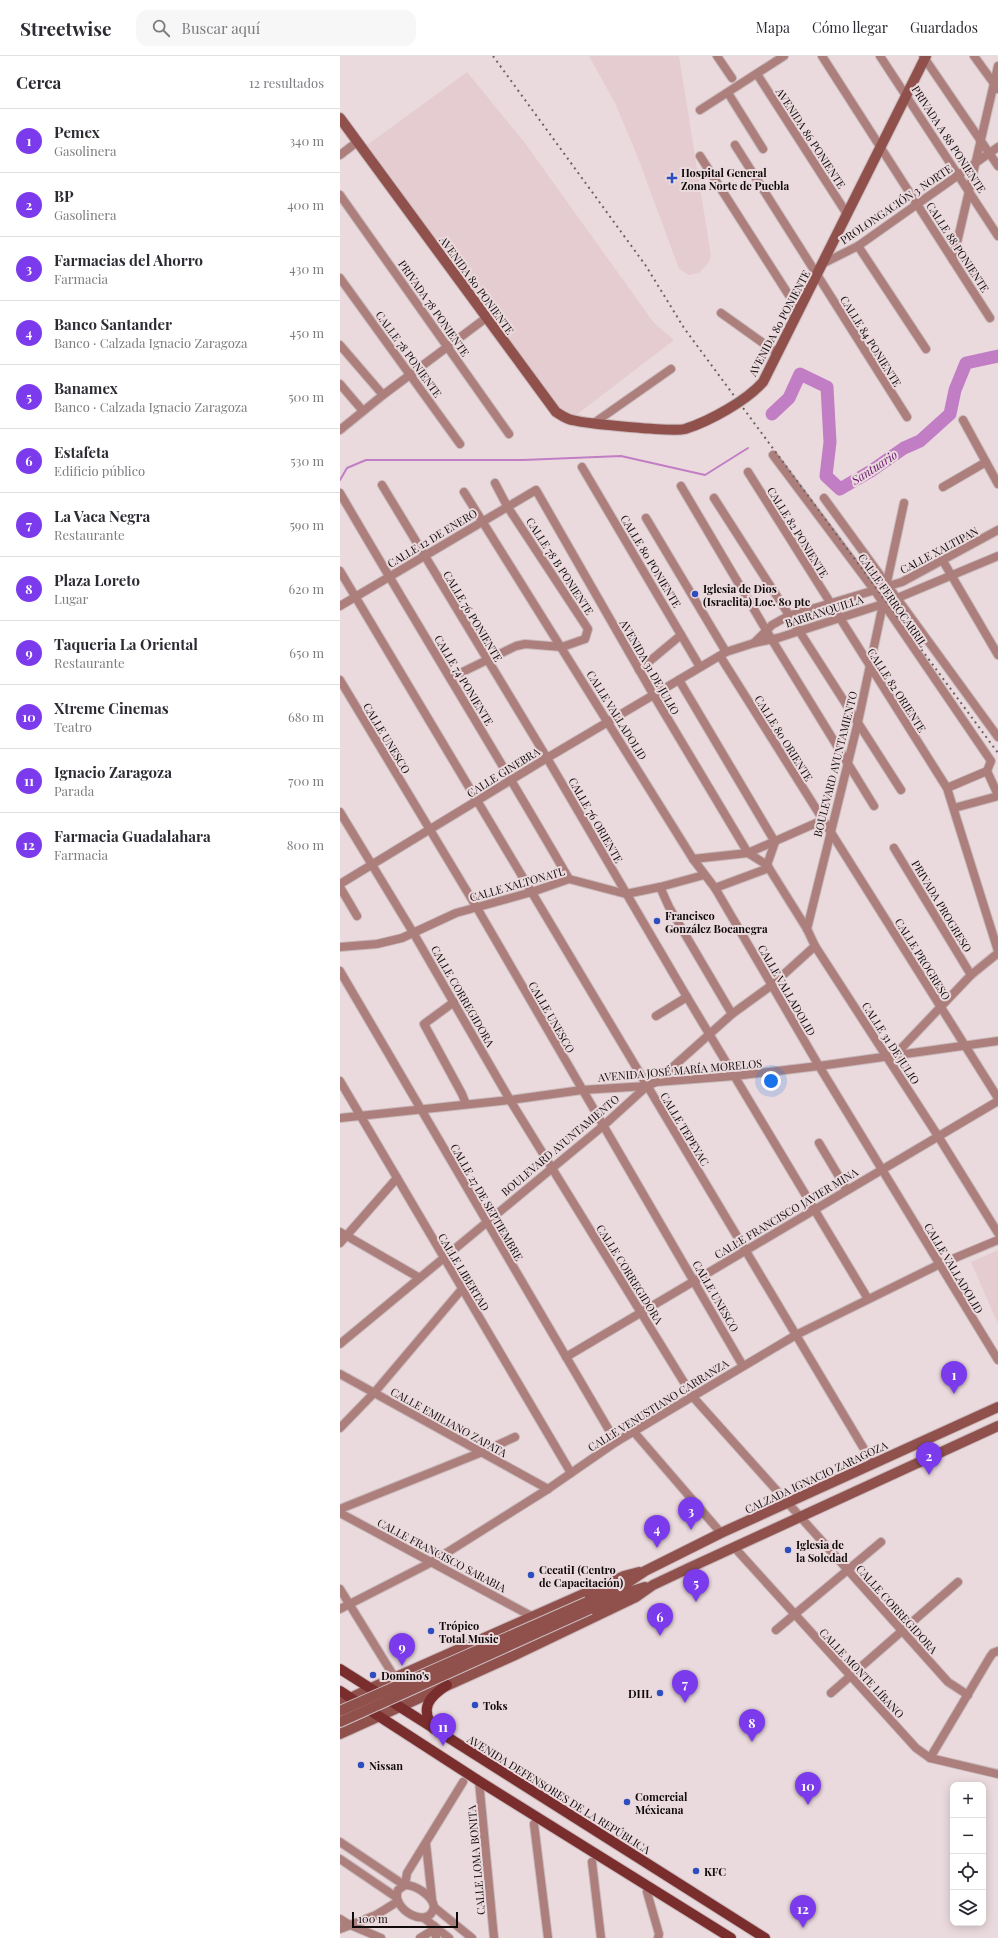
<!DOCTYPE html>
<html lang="es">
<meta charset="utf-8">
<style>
body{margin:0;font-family:"Playfair Display",serif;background:#f7f7f7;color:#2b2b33}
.controls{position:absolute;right:12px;bottom:12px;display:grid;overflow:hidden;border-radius:8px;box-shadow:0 2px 10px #0003}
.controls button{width:36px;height:36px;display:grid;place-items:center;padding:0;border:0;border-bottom:1px solid #e1e1e2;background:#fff;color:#2b2b33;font:20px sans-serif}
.scale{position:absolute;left:12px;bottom:10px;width:106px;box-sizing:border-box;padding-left:4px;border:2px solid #100a0b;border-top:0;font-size:11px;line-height:14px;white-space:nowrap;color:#100a0b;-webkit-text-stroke:3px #ebdadd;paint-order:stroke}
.you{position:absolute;left:431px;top:1025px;width:14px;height:14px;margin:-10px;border:3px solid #fff;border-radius:50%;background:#1a73e8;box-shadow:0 0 0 6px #1a73e833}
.badge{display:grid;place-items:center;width:26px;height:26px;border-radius:50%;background:#7c3aed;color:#fff;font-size:13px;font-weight:700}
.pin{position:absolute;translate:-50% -33px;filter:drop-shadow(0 1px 2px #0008)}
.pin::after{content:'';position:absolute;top:21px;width:14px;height:12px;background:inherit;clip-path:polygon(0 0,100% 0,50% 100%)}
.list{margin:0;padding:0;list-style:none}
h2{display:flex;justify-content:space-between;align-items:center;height:52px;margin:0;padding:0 16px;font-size:17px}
h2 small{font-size:13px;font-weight:400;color:#7c7c81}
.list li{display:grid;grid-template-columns:26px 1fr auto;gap:12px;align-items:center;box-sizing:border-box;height:64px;padding:0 16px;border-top:1px solid #e1e1e2}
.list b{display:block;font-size:15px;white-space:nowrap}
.list p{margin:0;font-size:13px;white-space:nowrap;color:#7c7c81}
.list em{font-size:13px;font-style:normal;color:#7c7c81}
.icon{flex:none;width:22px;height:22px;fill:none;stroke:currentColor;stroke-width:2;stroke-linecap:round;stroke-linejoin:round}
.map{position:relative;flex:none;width:658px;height:1882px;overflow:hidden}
header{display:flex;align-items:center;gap:24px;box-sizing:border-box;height:56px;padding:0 20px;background:#fff;border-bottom:1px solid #e1e1e2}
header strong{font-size:19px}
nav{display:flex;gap:22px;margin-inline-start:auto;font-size:14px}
.search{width:280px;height:36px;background:#f7f7f7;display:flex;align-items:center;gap:10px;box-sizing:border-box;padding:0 14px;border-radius:12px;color:#7c7c81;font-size:15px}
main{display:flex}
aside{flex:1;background:#fff}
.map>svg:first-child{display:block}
</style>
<header>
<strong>Streetwise</strong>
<div class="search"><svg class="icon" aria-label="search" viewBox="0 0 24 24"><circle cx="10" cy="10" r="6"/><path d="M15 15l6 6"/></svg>Buscar aquí</div>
<nav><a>Mapa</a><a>Cómo llegar</a><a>Guardados</a></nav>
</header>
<main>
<aside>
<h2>Cerca<small>12 resultados</small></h2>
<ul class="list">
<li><span class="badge">1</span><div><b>Pemex</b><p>Gasolinera</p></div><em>340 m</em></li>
<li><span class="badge">2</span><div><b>BP</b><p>Gasolinera</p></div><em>400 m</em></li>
<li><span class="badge">3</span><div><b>Farmacias del Ahorro</b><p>Farmacia</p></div><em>430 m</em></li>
<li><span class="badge">4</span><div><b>Banco Santander</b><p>Banco · Calzada Ignacio Zaragoza</p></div><em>450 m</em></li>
<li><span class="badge">5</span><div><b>Banamex</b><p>Banco · Calzada Ignacio Zaragoza</p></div><em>500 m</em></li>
<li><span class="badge">6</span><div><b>Estafeta</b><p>Edificio público</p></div><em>530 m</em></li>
<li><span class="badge">7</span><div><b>La Vaca Negra</b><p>Restaurante</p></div><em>590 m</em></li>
<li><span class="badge">8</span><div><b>Plaza Loreto</b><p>Lugar</p></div><em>620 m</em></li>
<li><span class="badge">9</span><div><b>Taqueria La Oriental</b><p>Restaurante</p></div><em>650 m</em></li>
<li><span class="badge">10</span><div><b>Xtreme Cinemas</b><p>Teatro</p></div><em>680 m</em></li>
<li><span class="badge">11</span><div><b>Ignacio Zaragoza</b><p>Parada</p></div><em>700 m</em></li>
<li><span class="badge">12</span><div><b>Farmacia Guadalahara</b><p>Farmacia</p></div><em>800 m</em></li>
</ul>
</aside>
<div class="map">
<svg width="658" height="1882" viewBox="0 0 658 1882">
<rect width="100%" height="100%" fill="#ebdadd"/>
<g fill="#e5ccd1">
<polygon points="249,0 339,0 371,200 369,206 359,217 349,219 339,213 300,107 276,49"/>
<polygon points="127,16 185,87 314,267 334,284 235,360 219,353 27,89"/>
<polygon points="658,1194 658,1268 631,1206"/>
</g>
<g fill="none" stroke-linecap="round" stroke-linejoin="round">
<polyline stroke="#c17ec4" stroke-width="2" points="0,424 7,412 26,404 183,404 281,400 365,419 408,392"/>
<polyline stroke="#c17ec4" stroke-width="13" points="432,358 449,342 460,318 487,331 490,386 486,420 500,433 531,415 564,392 580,385 610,358 615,334 626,307 658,300"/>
<g stroke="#c8b9bb" stroke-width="10">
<g id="street">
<polyline points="377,0 392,22"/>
<polyline points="482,0 650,262"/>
<polyline points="540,0 658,180"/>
<polyline points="583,0 658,110"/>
<polyline points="634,0 658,33"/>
<polyline points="417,18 507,158"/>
<polyline points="388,37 423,93"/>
<polyline points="360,54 444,0"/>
<polyline points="395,89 567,361"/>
<polyline points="0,99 17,86"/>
<polyline points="360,100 459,255"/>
<polyline points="0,139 169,378"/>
<polyline points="518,190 586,293"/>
<polyline points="613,204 658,10"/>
<polyline points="484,207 518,190 658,91"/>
<polyline points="0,222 120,388"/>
<polyline points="381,257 437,297"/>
<polyline points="0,289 43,339"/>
<polyline points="0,328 23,355"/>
<polyline points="623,364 658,428"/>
<polyline points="254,367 331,313"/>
<polyline points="0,374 43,339 146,262"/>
<polyline points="433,399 535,535 651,705 647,715 607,732"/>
<polyline points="242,411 360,611"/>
<polyline points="408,416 607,732 658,895"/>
<polyline points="42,429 207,702 347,941 528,1243"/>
<polyline points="341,430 432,584 534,750"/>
<polyline points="603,431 646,406"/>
<polyline points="124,436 353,803 375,832 479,1010 658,1304"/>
<path d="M 0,437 C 75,566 154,693 229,823"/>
<polyline points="374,442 561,734"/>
<polyline points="484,442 658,681"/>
<polyline points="306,462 386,596"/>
<polyline points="603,505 658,599"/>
<polyline points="0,515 533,1408"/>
<polyline points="547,526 564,447"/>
<polyline points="0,550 196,434 313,638 408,797 427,809 467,873 475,890 598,1080 658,1177"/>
<polyline points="414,587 432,569 448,560 562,526 658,474"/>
<polyline points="380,600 658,1042"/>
<polyline points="299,614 341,579"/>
<polyline points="110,622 176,590 185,588 222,591 245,583 248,573 167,450 155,427"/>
<polyline points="0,624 137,852 403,1310"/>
<polyline points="339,624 435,786 427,809"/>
<polyline points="647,715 658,739"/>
<polyline points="614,752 658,740"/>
<polyline points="0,756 74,878 170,1044 353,1341 608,1626 628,1639"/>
<polyline points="554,792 631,919"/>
<polyline points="353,803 408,797 483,764"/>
<polyline points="0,828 207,702 386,596 414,587 438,582 543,548 658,500"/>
<polyline points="0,831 17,860"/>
<polyline points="320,831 329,851 392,958"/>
<polyline points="375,832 429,812"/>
<polyline points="467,873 518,666 543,548"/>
<polyline points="0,891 37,888 62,882 116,857 192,836 229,823 286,838 320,831 364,819"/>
<polyline points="0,915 276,1386"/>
<polyline points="114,946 84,968 122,1038 126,1048"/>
<polyline points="316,960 347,941"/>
<polyline points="554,1000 631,919 658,897"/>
<polyline points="0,1025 231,1417"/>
<polyline points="316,1026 392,958 432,929 475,890"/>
<polyline points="0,1062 170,1044 242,1034 307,1030 316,1026 394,1020 479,1010 658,985"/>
<polyline points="479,1087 507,1134"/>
<polyline points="0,1176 78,1221"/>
<polyline points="0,1187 57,1122"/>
<polyline points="0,1288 263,1070 307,1030"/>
<polyline points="226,1301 658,1045"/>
<polyline points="0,1318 208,1433"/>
<polyline points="0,1372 34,1337 122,1233"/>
<polyline points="294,1376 381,1477"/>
<polyline points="0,1453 142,1396 175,1381"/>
<polyline points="0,1457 193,1561"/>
<polyline points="394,1491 576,1692 590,1702 658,1718"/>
<polyline points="0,1533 55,1622"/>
<polyline points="0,1553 92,1506 208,1433 276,1386 456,1279 598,1209 658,1184"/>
<polyline points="436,1574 541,1486"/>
<polyline points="491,1637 618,1526"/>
<polyline points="590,1702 650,1601 653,1597 658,1595"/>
<polyline points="139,1725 154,1882"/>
<polyline points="194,1768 208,1882"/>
<polyline points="0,1786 64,1829"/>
<polyline points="86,1788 92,1843"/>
<polyline points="0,1803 56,1841"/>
<polyline points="252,1806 261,1882"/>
<polyline points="65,1829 67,1817 123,1726"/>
<path d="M 65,1829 C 76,1829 93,1840 94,1851 C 89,1875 50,1853 58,1834 Z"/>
<polyline points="307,1836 319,1878 318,1882"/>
<polyline points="94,1851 132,1882"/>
<polyline points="84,1862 109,1882"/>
<polyline points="0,1863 8,1868 41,1882"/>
<polyline points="94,1870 96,1882"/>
<polyline points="0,1873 36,1859 57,1846"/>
<polyline points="80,1882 95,1873"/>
</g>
</g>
<g stroke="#c8b9bb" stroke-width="12">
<g id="secondary">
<path d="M 0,62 L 216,356 C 221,359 226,363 232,364 C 248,368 333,376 345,373 C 370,365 406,345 423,326 L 586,0"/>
<polyline points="247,1546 287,1527 305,1515 381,1477 658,1351"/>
<polyline points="250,1553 292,1535 305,1531"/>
<polyline points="0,1647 31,1632 284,1520 299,1516"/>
<polyline points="0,1678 173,1600 296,1541 313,1529 349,1512 658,1370"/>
</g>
</g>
<g stroke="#c8b9bb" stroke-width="12">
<g id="primary">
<polyline points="0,1613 425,1882"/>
<polyline points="0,1635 139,1725 391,1882"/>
<path d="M 94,1673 C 79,1652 89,1641 107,1629"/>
</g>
</g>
<use href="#street" stroke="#ac7f7c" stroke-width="8"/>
<use href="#secondary" stroke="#90514d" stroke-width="10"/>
<use href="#primary" stroke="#792e2d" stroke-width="10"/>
<polyline stroke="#6d6264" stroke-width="2" stroke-dasharray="2 4" stroke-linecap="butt" points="153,0 306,210 344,272 658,697"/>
<g stroke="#c8b9bb" stroke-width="12" stroke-linecap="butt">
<g id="secondary-bridge">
<polyline points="0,1655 247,1546"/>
<polyline points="0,1666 250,1553"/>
</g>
</g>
<use href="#secondary-bridge" stroke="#90514d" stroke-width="10"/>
</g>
<g fill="#2d4ebe" stroke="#ebdadd" stroke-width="1.5">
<path d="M330 116h4v4h4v4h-4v4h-4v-4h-4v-4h4z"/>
<circle cx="355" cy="538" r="4"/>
<circle cx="317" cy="865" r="4"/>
<circle cx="448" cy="1494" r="4"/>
<circle cx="191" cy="1519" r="4"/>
<circle cx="91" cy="1575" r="4"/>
<circle cx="33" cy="1619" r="4"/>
<circle cx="320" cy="1637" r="4"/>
<circle cx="135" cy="1649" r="4"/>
<circle cx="21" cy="1709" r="4"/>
<circle cx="287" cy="1746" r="4"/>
<circle cx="356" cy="1815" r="4"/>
</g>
<g text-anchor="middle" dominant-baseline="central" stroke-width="4" stroke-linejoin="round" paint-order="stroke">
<g font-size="11" fill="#100a0b" stroke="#ebdadd">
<text transform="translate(471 82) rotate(57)">AVENIDA 86 PONIENTE</text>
<text transform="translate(609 83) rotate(57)">PRIVADA A 88 PONIENTE</text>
<text transform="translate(556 148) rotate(-34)">PROLONGACIÓN 3 NORTE</text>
<text transform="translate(618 191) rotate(57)">CALLE 88 PONIENTE</text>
<text transform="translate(137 229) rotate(54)">AVENIDA 80 PONIENTE</text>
<text transform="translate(94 252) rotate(55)">PRIVADA 78 PONIENTE</text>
<text transform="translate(439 267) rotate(-62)">AVENIDA 80 PONIENTE</text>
<text transform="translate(531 285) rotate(58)">CALLE 84 PONIENTE</text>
<text transform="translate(69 298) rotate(54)">CALLE 78 PONIENTE</text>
<text transform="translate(458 476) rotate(58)">CALLE 82 PONIENTE</text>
<text transform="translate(92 482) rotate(-31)">CALLE 12 DE ENERO</text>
<text transform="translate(599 494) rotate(-28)">CALLE XALTIPAN</text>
<text transform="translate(311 505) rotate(59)">CALLE 80 PONIENTE</text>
<text transform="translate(220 510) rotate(57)">CALLE 78 B PONIENTE</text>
<text transform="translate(553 544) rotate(55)">CALLE FERROCARRIL</text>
<text transform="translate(484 555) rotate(-18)">BARRANQUILLA</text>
<text transform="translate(133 560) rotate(59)">CALLE 76 PONIENTE</text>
<text transform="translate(310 611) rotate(60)">AVENIDA 31 DE JULIO</text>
<text transform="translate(124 624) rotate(59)">CALLE 74 PONIENTE</text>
<text transform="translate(557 634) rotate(57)">CALLE 82 ORIENTE</text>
<text transform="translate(277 659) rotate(58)">CALLE VALLADOLID</text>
<text transform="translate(47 682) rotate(59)">CALLE UNESCO</text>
<text transform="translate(444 682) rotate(58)">CALLE 80 ORIENTE</text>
<text transform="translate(495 708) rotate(-76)">BOULEVARD AYUNTAMIENTO</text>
<text transform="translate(163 716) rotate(-32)">CALLE GINEBRA</text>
<text transform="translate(256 764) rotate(60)">CALLE 76 ORIENTE</text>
<text transform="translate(177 828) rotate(-16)">CALLE XALTONATL</text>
<text transform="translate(602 850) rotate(59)">PRIVADA PROGRESO</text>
<text transform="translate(583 903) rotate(58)">CALLE PROGRESO</text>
<text transform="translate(447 934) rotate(60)">CALLE VALLADOLID</text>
<text transform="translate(123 940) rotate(60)">CALLE CORREGIDORA</text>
<text transform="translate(212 961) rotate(60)">CALLE UNESCO</text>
<text transform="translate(551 987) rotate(57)">CALLE 31 DE JULIO</text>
<text transform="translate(340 1014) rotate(-5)">AVENIDA JOSÉ MARÍA MORELOS</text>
<text transform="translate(345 1073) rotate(59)">CALLE TEPEYAC</text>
<text transform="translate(220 1089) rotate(-40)">BOULEVARD AYUNTAMIENTO</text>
<text transform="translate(147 1146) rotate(60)">CALLE 27 DE SEPTIEMBRE</text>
<text transform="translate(446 1157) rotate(-31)">CALLE FRANCISCO JAVIER MINA</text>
<text transform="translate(614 1212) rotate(59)">CALLE VALLADOLID</text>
<text transform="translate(124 1216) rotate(59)">CALLE LIBERTAD</text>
<text transform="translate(290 1218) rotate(58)">CALLE CORREGIDORA</text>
<text transform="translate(376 1240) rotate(60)">CALLE UNESCO</text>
<text transform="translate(318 1349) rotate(-32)">CALLE VENUSTIANO CARRANZA</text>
<text transform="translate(109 1366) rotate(29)">CALLE EMILIANO ZAPATA</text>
<text transform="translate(476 1421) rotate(-25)">CALZADA IGNACIO ZARAGOZA</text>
<text transform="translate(102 1499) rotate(28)">CALLE FRANCISCO SARABIA</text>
<text transform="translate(557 1553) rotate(48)">CALLE CORREGIDORA</text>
<text transform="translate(522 1617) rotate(47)">CALLE MONTE LÍBANO</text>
<text transform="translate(219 1738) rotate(32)">AVENIDA DEFENSORES DE LA REPÚBLICA</text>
<text transform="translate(136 1804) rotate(-95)">CALLE LOMA BONITA</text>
</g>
<g font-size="11" font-weight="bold" fill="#100a0b" stroke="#ebdadd" text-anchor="start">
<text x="341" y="116">Hospital General<tspan x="341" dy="13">Zona Norte de Puebla</tspan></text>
<text x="363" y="532">Iglesia de Dios<tspan x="363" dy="13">(Israelita) Loc. 80 pte</tspan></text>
<text x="325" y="859">Francisco<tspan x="325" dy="13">González Bocanegra</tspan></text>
<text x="456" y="1488">Iglesia de<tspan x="456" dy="13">la Soledad</tspan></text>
<text x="199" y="1513">CecatiI (Centro<tspan x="199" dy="13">de Capacitación)</tspan></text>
<text x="99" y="1569">Trópico<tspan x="99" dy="13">Total Music</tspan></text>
<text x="41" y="1619">Domino's</text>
<text x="312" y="1637" text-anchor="end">DHL</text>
<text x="143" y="1649">Toks</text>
<text x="29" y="1709">Nissan</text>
<text x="295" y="1740">Comercial<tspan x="295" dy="13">Méxicana</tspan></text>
<text x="364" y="1815">KFC</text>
</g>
<g font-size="12" font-style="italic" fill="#6b1971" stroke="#ebdadd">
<text transform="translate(534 411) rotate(-33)">Santuario</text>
</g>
</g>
</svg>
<div class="controls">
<button>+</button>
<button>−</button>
<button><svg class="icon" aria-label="locate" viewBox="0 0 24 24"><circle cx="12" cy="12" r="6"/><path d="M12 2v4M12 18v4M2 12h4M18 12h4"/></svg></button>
<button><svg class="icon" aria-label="layers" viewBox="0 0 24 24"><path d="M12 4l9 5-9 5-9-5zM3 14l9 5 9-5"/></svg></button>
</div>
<div class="scale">100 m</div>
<div class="you"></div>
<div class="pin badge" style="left:614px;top:1338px">1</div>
<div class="pin badge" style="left:589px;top:1419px">2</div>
<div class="pin badge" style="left:351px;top:1474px">3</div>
<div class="pin badge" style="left:317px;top:1492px">4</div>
<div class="pin badge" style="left:356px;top:1546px">5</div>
<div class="pin badge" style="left:320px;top:1580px">6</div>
<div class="pin badge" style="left:345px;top:1647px">7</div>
<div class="pin badge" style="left:412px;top:1686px">8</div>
<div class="pin badge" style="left:62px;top:1610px">9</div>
<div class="pin badge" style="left:468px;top:1749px">10</div>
<div class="pin badge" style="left:103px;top:1690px">11</div>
<div class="pin badge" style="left:463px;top:1872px">12</div>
</div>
</main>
